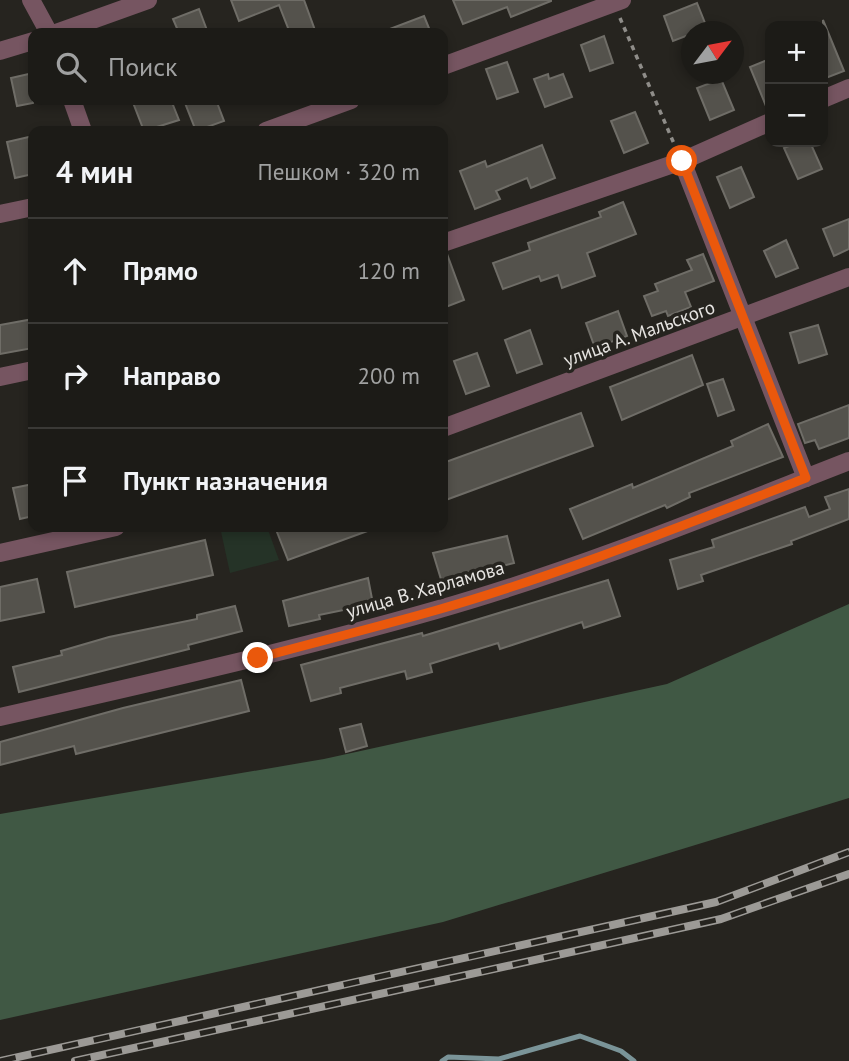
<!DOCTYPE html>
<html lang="ru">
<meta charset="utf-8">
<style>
body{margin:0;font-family:"PT Sans",sans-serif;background:#252420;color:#f1f3f6}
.controls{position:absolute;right:21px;top:21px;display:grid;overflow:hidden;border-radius:14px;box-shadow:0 4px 10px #0003}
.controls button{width:63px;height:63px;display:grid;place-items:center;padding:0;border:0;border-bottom:2px solid #3a3936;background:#1c1b17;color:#f1f3f6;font:35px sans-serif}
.compass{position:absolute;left:681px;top:21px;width:63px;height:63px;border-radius:50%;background:#1c1b17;box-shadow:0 4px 10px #0003;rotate:58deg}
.stop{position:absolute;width:21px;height:21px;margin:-16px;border:5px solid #ea580c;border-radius:50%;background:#fff}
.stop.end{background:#ea580c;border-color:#fff;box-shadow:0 2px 7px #0008}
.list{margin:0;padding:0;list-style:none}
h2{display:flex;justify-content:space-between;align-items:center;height:91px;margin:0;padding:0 28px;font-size:30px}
h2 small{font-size:23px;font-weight:400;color:#a0a1a1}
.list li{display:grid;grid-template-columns:46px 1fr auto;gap:21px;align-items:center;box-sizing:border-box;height:105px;padding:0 28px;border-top:2px solid #3a3936}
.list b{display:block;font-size:26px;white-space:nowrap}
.list em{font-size:23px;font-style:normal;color:#a0a1a1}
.icon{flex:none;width:38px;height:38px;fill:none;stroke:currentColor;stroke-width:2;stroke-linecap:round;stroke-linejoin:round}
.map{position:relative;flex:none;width:849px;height:1061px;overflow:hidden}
.search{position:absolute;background:#1c1b17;box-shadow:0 4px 10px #0003;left:28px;top:28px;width:420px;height:77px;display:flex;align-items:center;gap:18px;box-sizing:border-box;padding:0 24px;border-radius:14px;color:#a0a1a1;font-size:26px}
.panel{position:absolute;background:#1c1b17;box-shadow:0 4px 10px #0003;left:28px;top:126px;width:420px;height:406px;border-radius:14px}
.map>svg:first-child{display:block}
</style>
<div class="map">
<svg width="849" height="1061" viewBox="0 0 849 1061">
<rect width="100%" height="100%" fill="#26241f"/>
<polygon fill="#253327" points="220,527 267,527 279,560 230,573"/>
<polygon fill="#405844" points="849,604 849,798 443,922 0,1020 0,814 324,759 667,684"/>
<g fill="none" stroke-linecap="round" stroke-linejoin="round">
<polyline stroke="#7a9498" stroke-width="5" points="442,1061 448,1057 499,1059 580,1036 621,1051 634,1061"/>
</g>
<g fill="#54524c" stroke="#6f6d67" stroke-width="2">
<polygon points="231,0 304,0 316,33 290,33 279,5 239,21"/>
<polygon points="453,0 551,0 551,1 511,17 507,7 463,24"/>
<polygon points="697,3 707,28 673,41 664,16"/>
<polygon points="199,9 208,33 179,33 173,19"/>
<polygon points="424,16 431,33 382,33 382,32"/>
<polygon points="823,20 844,71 823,79"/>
<polygon points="604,36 613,63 590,71 581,45"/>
<polygon points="770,59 770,111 768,111 750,67"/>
<polygon points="507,62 518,92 497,99 486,69"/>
<polygon points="33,73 33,103 17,106 11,78"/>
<polygon points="548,74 549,79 563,74 572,97 545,107 534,79"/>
<polygon points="721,79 734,110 710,120 697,88"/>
<polygon points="132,100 171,100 179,120 144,131"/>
<polygon points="194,100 216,100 224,121 196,131 185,103"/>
<polygon points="635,112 648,143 624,153 611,121"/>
<polygon points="33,136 33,174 15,178 7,142"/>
<polygon points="799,142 810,142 822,169 798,179 784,148"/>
<polygon points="542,145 555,178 531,188 527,178 496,191 500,199 475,209 460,171 485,161 487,167"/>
<polygon points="741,167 754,197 730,208 717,177"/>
<polygon points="623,202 636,234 587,253 595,276 562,288 558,275 541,281 539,276 503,289 493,263 530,250 528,243 601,217 599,212"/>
<polygon points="849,219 849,249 834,256 823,229"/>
<polygon points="786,240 798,268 776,277 764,251"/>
<polygon points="443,254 447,254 464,300 443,308"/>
<polygon points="703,254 714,281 685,292 691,307 668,316 666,311 652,316 644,296 658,291 655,284 692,270 687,260"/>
<polygon points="618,311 627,336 595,348 586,323"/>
<polygon points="33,319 33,348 0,354 0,325"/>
<polygon points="818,325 827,354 799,363 790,333"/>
<polygon points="530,330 542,364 517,373 505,340"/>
<polygon points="477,353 489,386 466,394 454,361"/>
<polygon points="692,355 703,385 622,420 610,387"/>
<polygon points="723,379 734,410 718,416 707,384"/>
<polygon points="849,405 849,438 819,449 815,440 805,443 798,424"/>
<polygon points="581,413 593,446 443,501 443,463"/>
<polygon points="768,424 783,457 689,493 690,497 667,508 665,505 583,539 570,509 632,484 633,488 733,446 731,441"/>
<polygon points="33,484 33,516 20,519 13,488"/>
<polygon points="849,489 849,519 791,541 792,544 701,575 703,581 678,589 670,560 714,547 712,540 805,507 809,517 830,509 825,497"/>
<polygon points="275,527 373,527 373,529 288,560"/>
<polygon points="507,536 514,563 468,575 469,578 443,586 433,553"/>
<polygon points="205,540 213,575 75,607 67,572"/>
<polygon points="368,578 373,604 319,615 320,619 289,626 283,601"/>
<polygon points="37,579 44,612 0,621 0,587"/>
<polygon points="608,580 620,616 584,628 582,622 500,649 498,643 430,664 432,672 407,679 405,671 340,688 341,693 311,701 301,665 422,633 423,636"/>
<polygon points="235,606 242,631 188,645 189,649 19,692 13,667 62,655 61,651 109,637 197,619 197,615"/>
<polygon points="241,680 249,711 76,754 74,746 0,765 0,742 123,708"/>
<polygon points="361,724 367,746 346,752 340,729"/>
</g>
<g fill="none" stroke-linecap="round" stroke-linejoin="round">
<polyline stroke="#8f8d89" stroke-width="3.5" stroke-dasharray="5 5" stroke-linecap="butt" points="620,18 675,146"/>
<g stroke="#765561" stroke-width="18">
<polyline points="31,0 49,33"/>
<polyline points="56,33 148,0"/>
<polyline points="0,51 33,41"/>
<polyline points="443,66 622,0"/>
<polyline points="823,99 849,88"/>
<polyline points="72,100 83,131"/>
<polyline points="266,131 351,100"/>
<polyline points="682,161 806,478"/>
<polyline points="0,214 33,207"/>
<polyline points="443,243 682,161 770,122"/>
<polyline points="0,377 33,370"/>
<polyline points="443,428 849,277"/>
<polyline points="0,553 116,527"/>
<path d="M 0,717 C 146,684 292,651 436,610 C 577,570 713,514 849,461"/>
</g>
<g stroke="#9c9a96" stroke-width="8">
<g id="rail">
<polyline points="0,1061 716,902 849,852"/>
<polyline points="75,1061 721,919 849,874"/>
</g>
</g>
<use href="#rail" stroke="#26241f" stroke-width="5" stroke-dasharray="16" stroke-linecap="butt"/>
</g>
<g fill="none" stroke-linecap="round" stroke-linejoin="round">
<path stroke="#ea580c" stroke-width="9" d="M 258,658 C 317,642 377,627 437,610 C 562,574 684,525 806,478 L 682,161"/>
</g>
<g text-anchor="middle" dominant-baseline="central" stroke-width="7" stroke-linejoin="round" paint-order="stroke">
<g font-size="19" fill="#e6e4e1" stroke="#26241f">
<text transform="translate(639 333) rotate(-20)">улица А. Мальского</text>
<text transform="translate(425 589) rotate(-16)">улица В. Харламова</text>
</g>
</g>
</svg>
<div class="controls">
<button>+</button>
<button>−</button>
</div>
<svg class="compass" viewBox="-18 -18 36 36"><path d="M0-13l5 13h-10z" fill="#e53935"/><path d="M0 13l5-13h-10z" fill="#a0a1a1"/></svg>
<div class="stop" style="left:682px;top:161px"></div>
<div class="stop end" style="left:258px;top:658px"></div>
<div class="search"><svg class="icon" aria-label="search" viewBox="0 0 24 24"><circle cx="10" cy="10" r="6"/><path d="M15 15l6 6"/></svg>Поиск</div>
<section class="panel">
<h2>4 мин<small>Пешком · 320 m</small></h2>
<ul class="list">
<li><svg class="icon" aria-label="ahead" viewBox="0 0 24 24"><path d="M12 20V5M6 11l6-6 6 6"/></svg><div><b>Прямо</b></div><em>120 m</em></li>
<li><svg class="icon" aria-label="right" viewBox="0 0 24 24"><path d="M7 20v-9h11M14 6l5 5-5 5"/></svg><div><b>Направо</b></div><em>200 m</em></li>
<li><svg class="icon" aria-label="arrive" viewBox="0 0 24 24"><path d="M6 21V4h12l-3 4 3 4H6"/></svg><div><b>Пункт назначения</b></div></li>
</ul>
</section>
</div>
